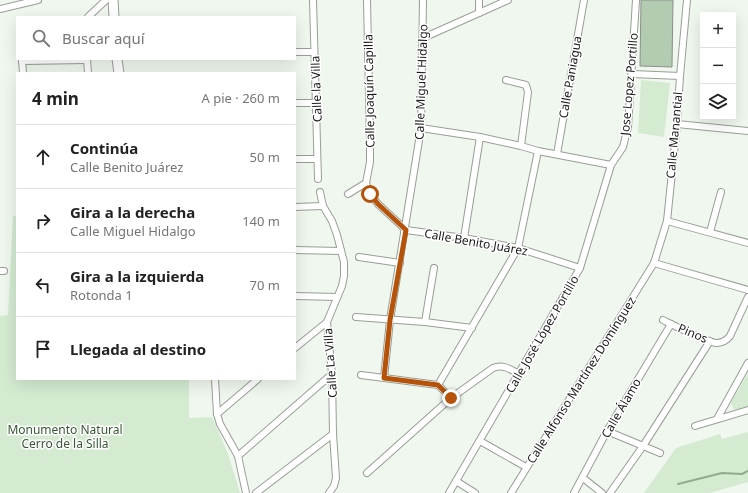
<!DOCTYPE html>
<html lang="es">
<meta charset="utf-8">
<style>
body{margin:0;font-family:"Noto Sans",sans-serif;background:#f2f2f2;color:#222}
.controls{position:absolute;right:12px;top:12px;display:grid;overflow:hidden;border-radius:0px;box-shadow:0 4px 16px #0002}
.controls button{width:36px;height:36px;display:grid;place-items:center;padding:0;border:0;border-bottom:1px solid #e0e0e0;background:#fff;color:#222;font:20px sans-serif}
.stop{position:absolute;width:12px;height:12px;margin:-9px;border:3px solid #b45309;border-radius:50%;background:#fff}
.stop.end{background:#b45309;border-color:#fff;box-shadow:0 1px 4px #0008}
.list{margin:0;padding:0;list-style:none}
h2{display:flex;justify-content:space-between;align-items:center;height:52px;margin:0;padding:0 16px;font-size:17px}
h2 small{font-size:13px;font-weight:400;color:#767676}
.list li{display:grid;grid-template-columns:26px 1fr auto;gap:12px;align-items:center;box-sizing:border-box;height:64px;padding:0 16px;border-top:1px solid #e0e0e0}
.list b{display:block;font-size:15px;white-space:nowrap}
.list p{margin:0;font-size:13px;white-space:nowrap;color:#767676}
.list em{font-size:13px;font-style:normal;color:#767676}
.icon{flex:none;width:22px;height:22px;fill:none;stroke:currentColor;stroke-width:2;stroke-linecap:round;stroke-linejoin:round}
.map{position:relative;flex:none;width:748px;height:493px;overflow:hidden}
.search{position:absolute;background:#fff;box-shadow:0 4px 16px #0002;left:16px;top:16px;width:280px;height:44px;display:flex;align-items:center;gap:10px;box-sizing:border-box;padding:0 14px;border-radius:0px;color:#767676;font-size:15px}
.panel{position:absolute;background:#fff;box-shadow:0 4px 16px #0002;left:16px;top:72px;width:280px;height:308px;border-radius:0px}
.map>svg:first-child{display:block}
</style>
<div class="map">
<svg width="748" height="493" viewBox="0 0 748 493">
<rect width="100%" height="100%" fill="#eff7ee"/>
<g fill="#d4ead1">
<polygon points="641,80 670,83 664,137 638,133"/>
<polygon points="13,216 17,216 17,379 189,379 189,418 212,417 228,454 240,493 0,493 0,316 8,315"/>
<polygon points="748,373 748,406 739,409 734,409 731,403"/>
<polygon points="748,432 748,482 710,493 644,493 676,448 720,434 722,439"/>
</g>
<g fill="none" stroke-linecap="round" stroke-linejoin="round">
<polyline stroke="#93aa90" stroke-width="2" points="678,484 722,473 742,474 748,471"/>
</g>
<polygon fill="#b3cbb0" stroke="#8a9189" points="641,0 673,0 672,67 640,66"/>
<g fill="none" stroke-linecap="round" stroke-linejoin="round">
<g stroke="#989f97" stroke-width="8">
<g id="street">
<polyline points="313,0 318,179"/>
<polyline points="479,0 479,13"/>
<polyline points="0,9 38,0"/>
<polyline points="88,17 106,0"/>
<polyline points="423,38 508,0"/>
<polyline points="295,52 314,52"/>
<polyline points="22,59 23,73"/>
<polyline points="87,59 88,73"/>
<polyline points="22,61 87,60"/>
<polyline points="632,74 680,76"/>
<polyline points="506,80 526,85 528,92 521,146"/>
<polyline points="295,103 317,103"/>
<polyline points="677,124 748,131"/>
<polyline points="421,128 480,137 521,146 538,151 611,165"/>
<polyline points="557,154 584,0"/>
<polyline points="295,159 317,159"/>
<polyline points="366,183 370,162 370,143 367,0"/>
<polyline points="320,192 323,206 332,221 337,235 344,262 344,276 342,286 327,322 332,374 333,434 336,478 334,486 329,493"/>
<polyline points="348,194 366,183 370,194 378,204 406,230 464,238 518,248 580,268"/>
<polyline points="295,207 323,206"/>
<polyline points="667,221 748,243"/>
<polyline points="710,232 721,192"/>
<polyline points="464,238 480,137"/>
<polyline points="295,250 341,251"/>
<polyline points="359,257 400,263"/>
<polyline points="654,263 748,290"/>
<polyline points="0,271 4,271"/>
<polyline points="295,296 337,297"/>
<polyline points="356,317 425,322 472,328"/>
<path d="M 663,320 C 675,326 704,341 716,343 C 722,343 727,340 730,336 L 748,297"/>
<polyline points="425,322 434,268"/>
<polyline points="295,348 327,322"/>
<polyline points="361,375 438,385 451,398"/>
<polyline points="384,378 390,320 421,128 423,0"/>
<polyline points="215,379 217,414 220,424 238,456 246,493"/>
<polyline points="438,385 518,248 538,151"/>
<polyline points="217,414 258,379"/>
<polyline points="717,419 748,363"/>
<polyline points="695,426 748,410"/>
<polyline points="607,431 660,453"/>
<polyline points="480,441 526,467"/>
<polyline points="238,456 332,374"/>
<path d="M 367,473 L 451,398 L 493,368 C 503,364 510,369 519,374"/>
<polyline points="583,478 602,493"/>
<polyline points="456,481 475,493"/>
<polyline points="256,493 333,434"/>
<polyline points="449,493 580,268 611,165 623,147 628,127 636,0"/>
<polyline points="511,493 654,263 667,221 677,124 680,76 687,0"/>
<polyline points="574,493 607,431 671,324"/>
<polyline points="610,493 643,446 710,341"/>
</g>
</g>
<g stroke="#989f97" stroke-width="11">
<g id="secondary">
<polyline points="113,0 114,17"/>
<polyline points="117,59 119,73"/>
</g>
</g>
<use href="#street" stroke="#fff" stroke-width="6"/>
<use href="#secondary" stroke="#fff" stroke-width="9"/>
</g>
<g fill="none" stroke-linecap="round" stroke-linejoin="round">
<polyline stroke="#b45309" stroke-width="5" points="370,194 378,204 406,230 390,320 384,378 438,385 451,398"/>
</g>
<g text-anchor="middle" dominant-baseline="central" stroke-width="3" stroke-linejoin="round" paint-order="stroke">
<g font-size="12" fill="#181b18" stroke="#fff">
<text transform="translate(570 77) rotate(-80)">Calle Paniagua</text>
<text transform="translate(421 82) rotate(-88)">Calle Miguel Hidalgo</text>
<text transform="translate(629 84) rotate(-85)">Jose Lopez Portillo</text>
<text transform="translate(316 89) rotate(-92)">Calle la Villa</text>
<text transform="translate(369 91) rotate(-91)">Calle Joaquín Capilla</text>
<text transform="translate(674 135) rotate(-85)">Calle Manantial</text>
<text transform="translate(476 242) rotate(10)">Calle Benito Juárez</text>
<text transform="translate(693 333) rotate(23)">Pinos</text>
<text transform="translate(542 334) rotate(-60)">Calle José López Portillo</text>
<text transform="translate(330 363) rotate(-94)">Calle La Villa</text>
<text transform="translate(581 380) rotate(-58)">Calle Alfonso Martínez Domínguez</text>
<text transform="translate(621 408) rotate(-60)">Calle Álamo</text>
</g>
<g font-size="12" fill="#355831" stroke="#fff">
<text x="65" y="429">Monumento Natural<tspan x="65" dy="14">Cerro de la Silla</tspan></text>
</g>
</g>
</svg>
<div class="controls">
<button>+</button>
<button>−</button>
<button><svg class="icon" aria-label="layers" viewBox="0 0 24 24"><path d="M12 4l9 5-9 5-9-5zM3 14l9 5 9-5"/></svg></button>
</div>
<div class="stop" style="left:370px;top:194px"></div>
<div class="stop end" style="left:451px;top:398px"></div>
<div class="search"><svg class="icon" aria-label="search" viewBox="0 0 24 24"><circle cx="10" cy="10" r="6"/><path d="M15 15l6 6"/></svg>Buscar aquí</div>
<section class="panel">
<h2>4 min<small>A pie · 260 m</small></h2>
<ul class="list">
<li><svg class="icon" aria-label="ahead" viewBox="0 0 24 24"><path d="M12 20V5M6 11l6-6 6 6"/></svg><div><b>Continúa</b><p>Calle Benito Juárez</p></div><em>50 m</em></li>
<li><svg class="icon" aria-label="right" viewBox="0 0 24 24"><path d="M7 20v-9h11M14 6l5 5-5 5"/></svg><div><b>Gira a la derecha</b><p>Calle Miguel Hidalgo</p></div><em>140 m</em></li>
<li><svg class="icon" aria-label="left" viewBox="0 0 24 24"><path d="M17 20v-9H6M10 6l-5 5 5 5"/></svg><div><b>Gira a la izquierda</b><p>Rotonda 1</p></div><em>70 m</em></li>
<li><svg class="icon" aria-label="arrive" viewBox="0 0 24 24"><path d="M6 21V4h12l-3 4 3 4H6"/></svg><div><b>Llegada al destino</b></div></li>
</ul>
</section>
</div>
